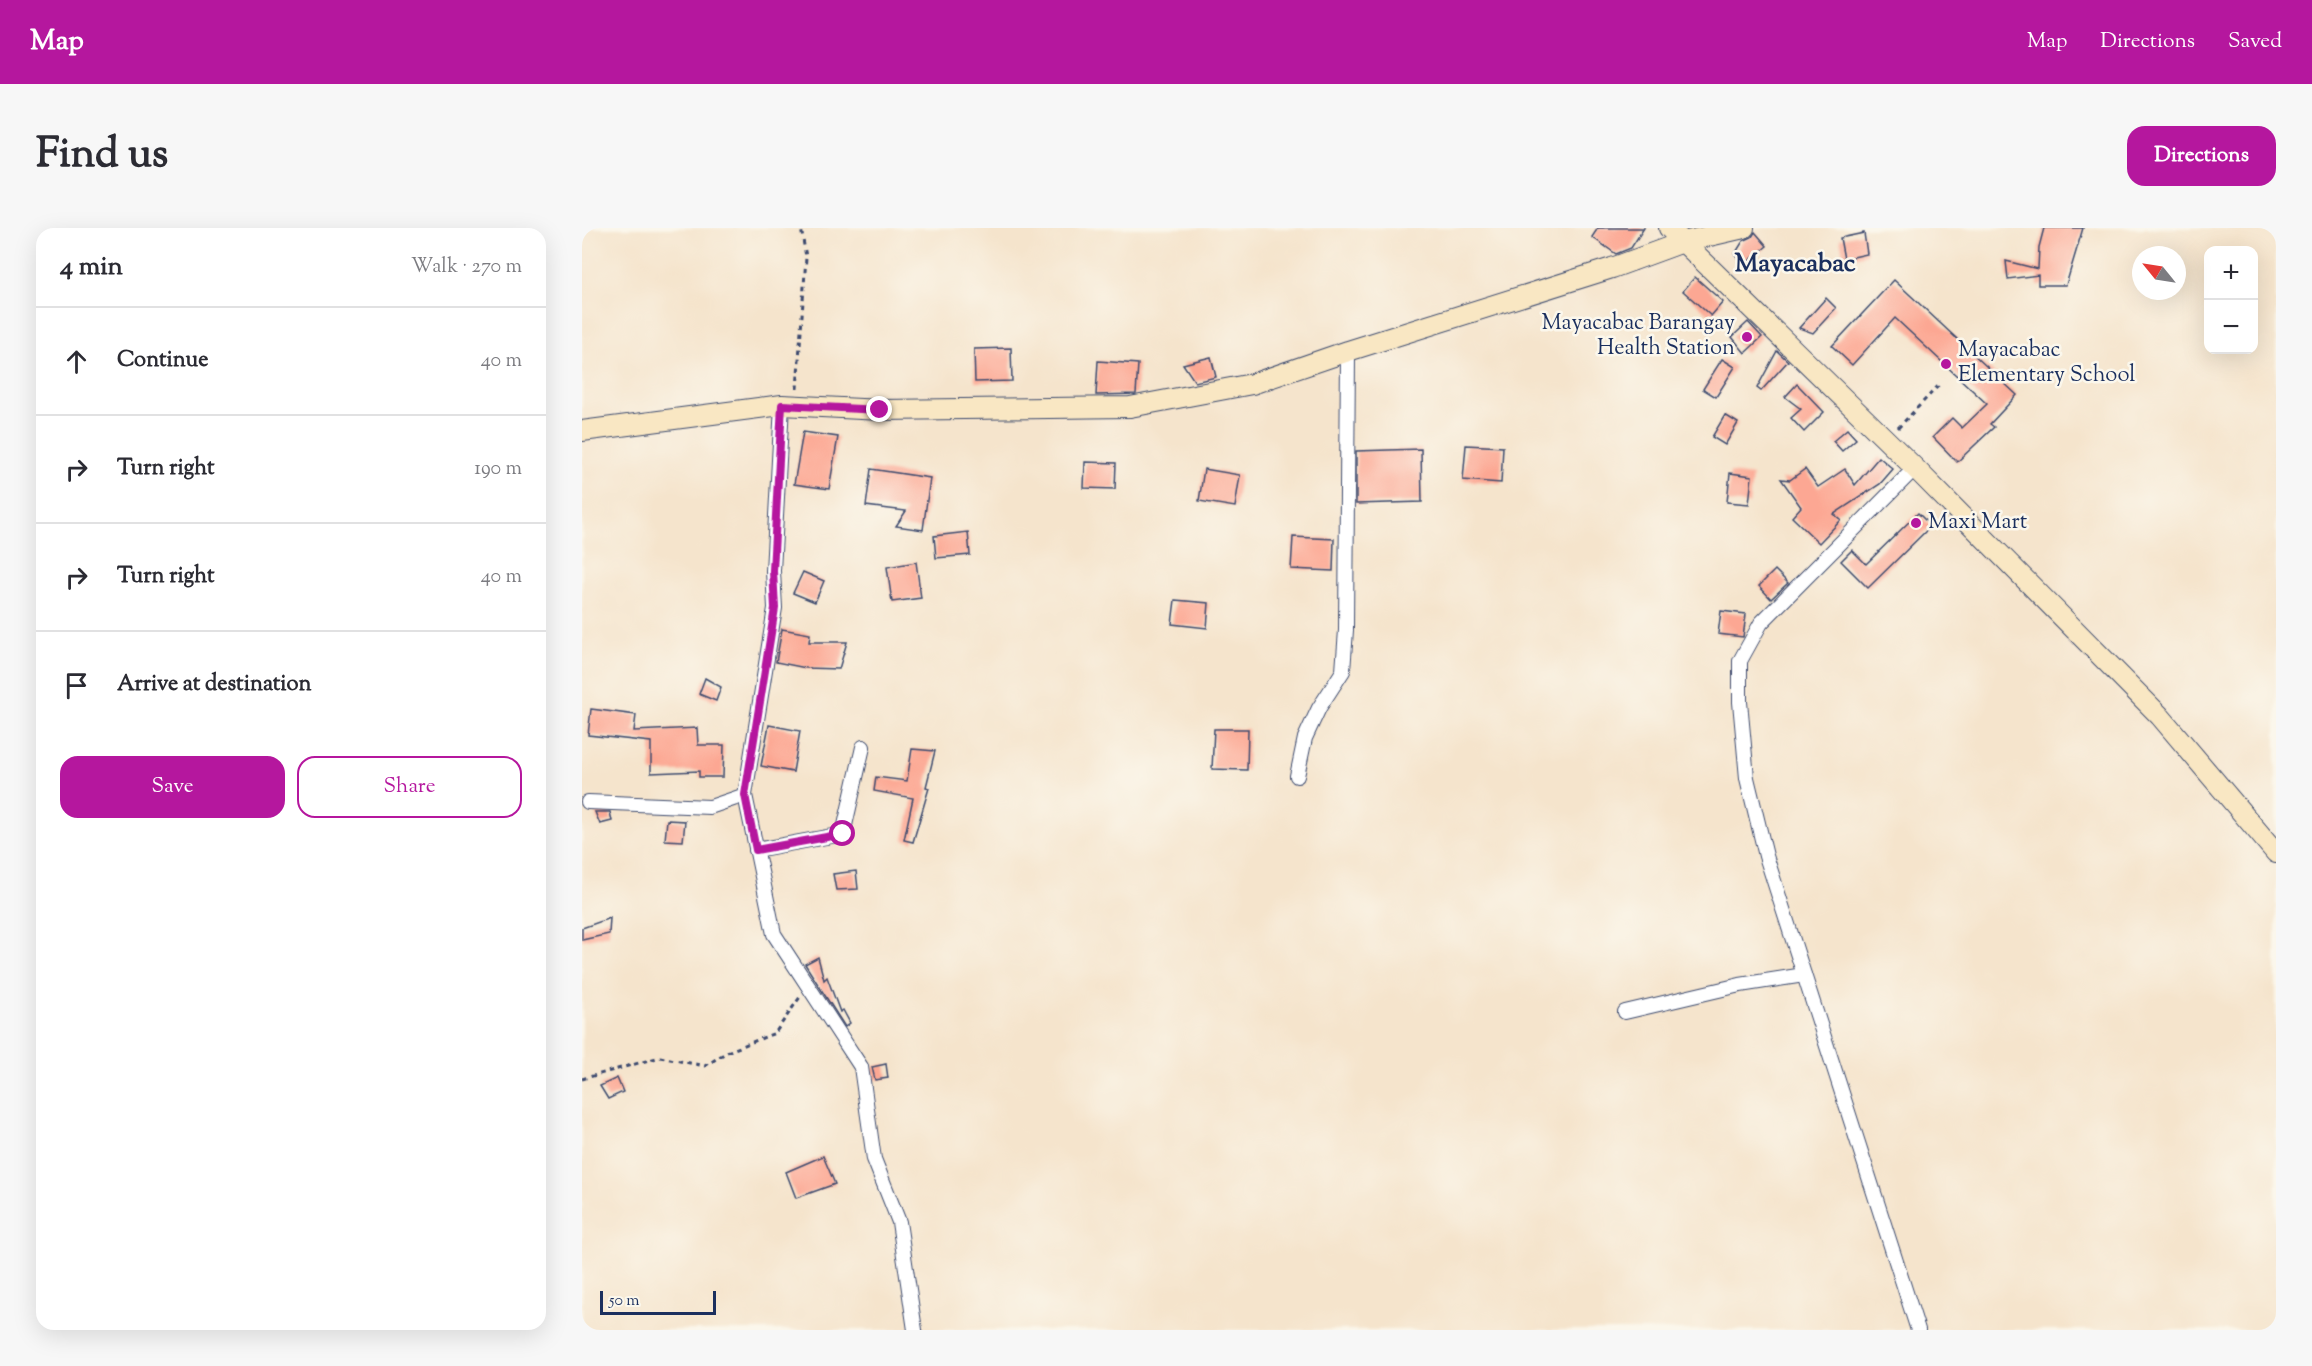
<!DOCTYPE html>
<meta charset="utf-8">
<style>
body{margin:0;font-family:"Sorts Mill Goudy",serif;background:#f7f7f7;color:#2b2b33}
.controls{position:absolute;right:18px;top:18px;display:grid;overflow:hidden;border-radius:12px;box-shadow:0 6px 24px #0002}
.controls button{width:54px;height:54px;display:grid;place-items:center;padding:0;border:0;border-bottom:2px solid #e1e1e2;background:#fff;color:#2b2b33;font:30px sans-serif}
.compass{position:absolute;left:1550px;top:18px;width:54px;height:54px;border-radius:50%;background:#fff;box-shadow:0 6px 24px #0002;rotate:300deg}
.scale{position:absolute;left:18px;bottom:15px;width:116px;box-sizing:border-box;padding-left:6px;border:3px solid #1b2f5e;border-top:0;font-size:16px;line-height:21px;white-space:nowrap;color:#1b2f5e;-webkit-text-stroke:4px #fbf7ec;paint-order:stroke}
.stop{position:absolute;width:18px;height:18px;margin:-14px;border:4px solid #b5179e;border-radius:50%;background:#fff}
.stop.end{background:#b5179e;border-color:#fff;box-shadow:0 2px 6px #0008}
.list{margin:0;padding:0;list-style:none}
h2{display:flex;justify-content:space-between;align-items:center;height:78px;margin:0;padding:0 24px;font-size:26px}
h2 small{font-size:20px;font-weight:400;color:#7c7c81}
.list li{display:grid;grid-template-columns:39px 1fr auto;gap:18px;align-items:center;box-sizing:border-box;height:108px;padding:0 24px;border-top:2px solid #e1e1e2}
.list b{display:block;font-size:22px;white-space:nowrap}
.list em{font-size:20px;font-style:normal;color:#7c7c81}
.actions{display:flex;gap:12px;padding:18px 24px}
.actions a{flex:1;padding:14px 0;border:2px solid #b5179e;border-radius:18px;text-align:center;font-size:21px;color:#b5179e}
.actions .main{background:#b5179e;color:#fff}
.icon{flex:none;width:33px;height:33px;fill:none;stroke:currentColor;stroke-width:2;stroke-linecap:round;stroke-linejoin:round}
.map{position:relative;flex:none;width:1694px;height:1102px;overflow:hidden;border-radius:18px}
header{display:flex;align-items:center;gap:36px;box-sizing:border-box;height:84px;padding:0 30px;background:#b5179e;color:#fff}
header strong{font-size:28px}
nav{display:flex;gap:33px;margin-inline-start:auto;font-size:21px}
.intro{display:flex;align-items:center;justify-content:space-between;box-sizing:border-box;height:144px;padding:0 36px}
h1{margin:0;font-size:42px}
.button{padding:15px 27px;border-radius:18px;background:#b5179e;color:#fff;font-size:21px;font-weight:700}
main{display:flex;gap:36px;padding:0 36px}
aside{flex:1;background:#fff;border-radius:18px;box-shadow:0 6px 24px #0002}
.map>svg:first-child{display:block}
</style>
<header>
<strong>Map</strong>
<nav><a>Map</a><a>Directions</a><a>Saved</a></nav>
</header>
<div class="intro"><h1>Find us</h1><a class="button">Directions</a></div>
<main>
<aside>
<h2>4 min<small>Walk · 270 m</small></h2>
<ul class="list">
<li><svg class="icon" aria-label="ahead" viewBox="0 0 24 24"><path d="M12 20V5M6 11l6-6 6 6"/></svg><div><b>Continue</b></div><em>40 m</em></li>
<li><svg class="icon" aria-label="right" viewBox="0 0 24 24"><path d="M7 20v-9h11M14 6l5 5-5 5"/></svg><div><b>Turn right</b></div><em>190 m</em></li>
<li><svg class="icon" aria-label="right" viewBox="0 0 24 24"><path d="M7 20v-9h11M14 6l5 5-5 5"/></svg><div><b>Turn right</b></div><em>40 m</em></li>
<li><svg class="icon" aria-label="arrive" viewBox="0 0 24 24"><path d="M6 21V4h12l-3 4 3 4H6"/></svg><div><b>Arrive at destination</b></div></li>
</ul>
<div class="actions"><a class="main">Save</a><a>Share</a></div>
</aside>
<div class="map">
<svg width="1694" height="1102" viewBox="0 0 1694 1102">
<rect width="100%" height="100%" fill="#fbf7ec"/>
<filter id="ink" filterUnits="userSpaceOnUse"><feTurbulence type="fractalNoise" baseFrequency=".0167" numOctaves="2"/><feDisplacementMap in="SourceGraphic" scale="12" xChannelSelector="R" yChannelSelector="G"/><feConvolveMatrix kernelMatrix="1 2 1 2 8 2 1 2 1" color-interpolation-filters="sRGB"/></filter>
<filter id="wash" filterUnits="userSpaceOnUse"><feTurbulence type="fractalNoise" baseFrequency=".008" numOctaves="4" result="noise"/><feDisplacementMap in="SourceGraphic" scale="24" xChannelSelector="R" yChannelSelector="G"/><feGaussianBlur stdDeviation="1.35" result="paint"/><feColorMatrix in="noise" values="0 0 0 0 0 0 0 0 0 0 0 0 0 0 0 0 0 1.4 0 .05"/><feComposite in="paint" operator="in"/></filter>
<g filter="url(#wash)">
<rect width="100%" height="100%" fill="#f5e4cc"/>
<g id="blocks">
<g fill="#fca793">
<polygon points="1016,0 1062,0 1049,20 1034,26 1010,9"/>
<polygon points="1462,0 1501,0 1484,57 1456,57 1456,47 1426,51 1424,33 1456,41 1457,19"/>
<polygon points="1173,4 1185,18 1162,37 1153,26 1161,13 1170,9"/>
<polygon points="1282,5 1285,26 1262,31 1258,10"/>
<polygon points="1113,49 1141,74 1129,88 1101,63"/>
<polygon points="1312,52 1435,167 1408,196 1412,199 1375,234 1351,209 1370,190 1380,200 1405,176 1313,90 1270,137 1250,118"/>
<polygon points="1244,70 1254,80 1231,105 1217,100"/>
<polygon points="1166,94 1180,109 1163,125 1150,109"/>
<polygon points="429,120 430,153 393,154 392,121"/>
<polygon points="1195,123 1206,133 1179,163 1175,160"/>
<polygon points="629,129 634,149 613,154 601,136"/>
<polygon points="1140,131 1153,139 1134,169 1121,161"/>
<polygon points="516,133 556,136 554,166 514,167"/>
<polygon points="1215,156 1242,184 1222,204 1209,190 1219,181 1203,169"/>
<polygon points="1143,187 1156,195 1143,217 1130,209"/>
<polygon points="1265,201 1274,211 1260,223 1251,213"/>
<polygon points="221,204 256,209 247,261 212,256"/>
<polygon points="884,217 921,219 919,255 881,252"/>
<polygon points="839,221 840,274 774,276 774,223"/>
<polygon points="1297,229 1311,241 1298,256 1252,286 1259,292 1237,315 1210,289 1219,279 1199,251 1208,252 1223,241 1236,259 1263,241 1273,257"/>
<polygon points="503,234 534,235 533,261 502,260"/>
<polygon points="289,241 348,250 341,302 314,298 324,283 284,278"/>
<polygon points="622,241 658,247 653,279 617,273"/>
<polygon points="1148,245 1170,248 1167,276 1145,274"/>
<polygon points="1336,285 1349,298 1286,360 1259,333 1270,322 1284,336"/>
<polygon points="386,304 388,327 354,330 352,308"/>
<polygon points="711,309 752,311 751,343 709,341"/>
<polygon points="334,334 339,370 310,374 305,339"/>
<polygon points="1193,342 1206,355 1189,371 1177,358"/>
<polygon points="221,344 242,353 233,374 211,365"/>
<polygon points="593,372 627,375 625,400 590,396"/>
<polygon points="1139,383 1164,386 1161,409 1136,406"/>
<polygon points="200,401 228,406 227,414 265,414 257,441 224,440 194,434"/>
<polygon points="123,450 139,459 134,473 117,466"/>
<polygon points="9,481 54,487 52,503 115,500 116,517 142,517 141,549 117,549 117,543 69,545 69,514 6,507"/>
<polygon points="187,497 218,503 211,544 179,538"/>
<polygon points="632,501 666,501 665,542 630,541"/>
<polygon points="330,521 353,523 344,559 347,560 331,614 322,612 331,570 292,563 294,549 325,553"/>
<polygon points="13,584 28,584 30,593 18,596"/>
<polygon points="85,592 103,593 101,613 83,612"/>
<polygon points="274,643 276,661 254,662 251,646"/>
<polygon points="28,690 27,706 0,712 0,700"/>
<polygon points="236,729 242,752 245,749 258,784 261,782 268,795 263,799 223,736"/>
<polygon points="304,836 306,850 293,852 290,839"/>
<polygon points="35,850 41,864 26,871 18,858"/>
<polygon points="241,928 253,956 214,970 204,944"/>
</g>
</g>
</g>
<g filter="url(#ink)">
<use href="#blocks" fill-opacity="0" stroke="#3c4a6e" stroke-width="1.5"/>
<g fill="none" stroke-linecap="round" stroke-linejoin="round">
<g stroke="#3c4a6e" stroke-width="16">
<g id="street">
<polyline points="200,177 191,343 193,380 163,567 192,706 279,839 292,931 317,994 333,1102"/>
<polyline points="1333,240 1179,395 1158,433 1158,474 1165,550 1184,628 1336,1102"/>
<polyline points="715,548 723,510 737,480 761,443 764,402 766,123"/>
<polyline points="6,574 128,579 163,567"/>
<polyline points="174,622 261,606 281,519"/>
<polyline points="1043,784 1158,757 1222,747"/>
</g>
</g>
<g stroke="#3c4a6e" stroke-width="22">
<g id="secondary">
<polyline points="1087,0 1333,240 1578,488 1694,625"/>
<polyline points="0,203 200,177 299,182 548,179 670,156 766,123 1030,40 1101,14 1162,0"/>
</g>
</g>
<g stroke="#3c4a6e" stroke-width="3" stroke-dasharray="4.5 4.5" stroke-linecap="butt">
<polyline points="215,161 224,29 219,0"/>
<polyline points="1316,200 1359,155"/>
<polyline points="0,851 78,829 123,838 145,824 193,805 218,769"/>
</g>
<use href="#street" stroke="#fff" stroke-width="14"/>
<use href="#secondary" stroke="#f9e7c3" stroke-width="20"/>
</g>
</g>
<g fill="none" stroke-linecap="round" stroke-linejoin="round" filter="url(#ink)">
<polyline stroke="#b5179e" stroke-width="8" points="261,606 174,622 163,567 193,380 191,343 200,177 298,182"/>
</g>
<g fill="#b5179e" stroke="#fbf7ec" stroke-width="2">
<circle cx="1165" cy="109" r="6"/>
<circle cx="1364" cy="136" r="6"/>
<circle cx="1334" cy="295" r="6"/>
</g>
<g text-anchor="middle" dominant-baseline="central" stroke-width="5" stroke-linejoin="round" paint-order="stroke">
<g font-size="22" fill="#1b2f5e" stroke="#fbf7ec" text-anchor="start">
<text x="1153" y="96" text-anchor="end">Mayacabac Barangay<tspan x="1153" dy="25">Health Station</tspan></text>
<text x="1376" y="123">Mayacabac<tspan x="1376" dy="25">Elementary School</tspan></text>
<text x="1346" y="295">Maxi Mart</text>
</g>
<g font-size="26" font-weight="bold" fill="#1b2f5e" stroke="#fbf7ec">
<text x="1213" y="36">Mayacabac</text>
</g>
</g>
</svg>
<div class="controls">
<button>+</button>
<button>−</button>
</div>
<svg class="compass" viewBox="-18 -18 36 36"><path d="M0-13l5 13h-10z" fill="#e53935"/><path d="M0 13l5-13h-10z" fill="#7c7c81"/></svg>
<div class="scale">50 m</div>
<div class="stop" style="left:261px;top:606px"></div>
<div class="stop end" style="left:298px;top:182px"></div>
</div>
</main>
